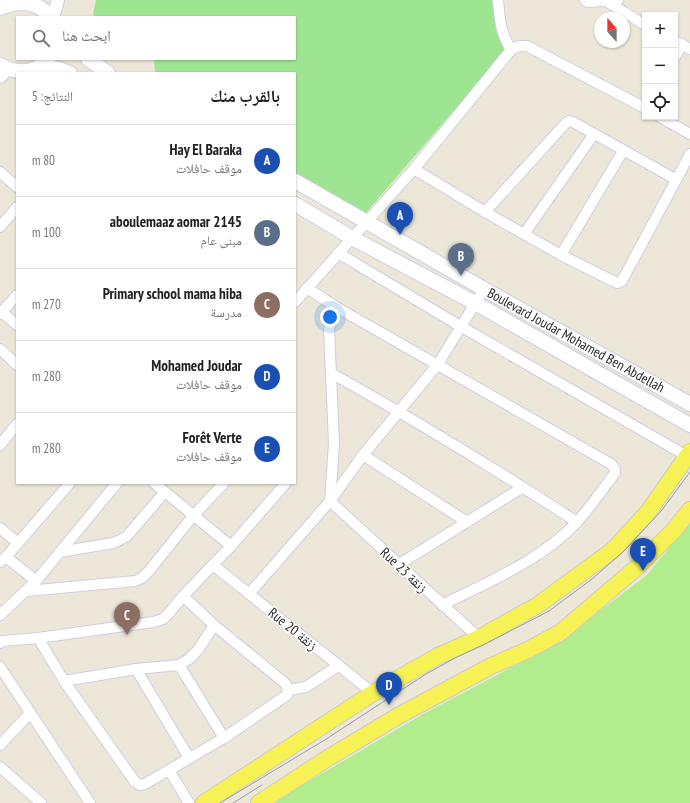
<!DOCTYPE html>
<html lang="ar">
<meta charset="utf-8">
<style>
body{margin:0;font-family:"PT Sans Narrow","Noto Naskh Arabic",sans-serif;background:#f2f2f2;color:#202124;direction:rtl}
.controls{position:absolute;right:12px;top:12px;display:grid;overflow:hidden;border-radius:0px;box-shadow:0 1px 3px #0004}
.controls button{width:36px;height:36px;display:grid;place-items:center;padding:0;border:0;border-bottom:1px solid #e0e0e0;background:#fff;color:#202124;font:20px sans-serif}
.compass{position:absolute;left:594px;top:12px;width:36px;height:36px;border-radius:50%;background:#fff;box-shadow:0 1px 3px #0004;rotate:339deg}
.you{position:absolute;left:330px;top:317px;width:14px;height:14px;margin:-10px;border:3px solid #fff;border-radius:50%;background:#1a73e8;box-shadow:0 0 0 6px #1a73e833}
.badge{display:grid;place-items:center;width:26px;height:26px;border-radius:50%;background:#0b8043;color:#fff;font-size:13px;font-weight:700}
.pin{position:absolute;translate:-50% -33px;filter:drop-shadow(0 1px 2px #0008)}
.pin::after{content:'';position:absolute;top:21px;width:14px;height:12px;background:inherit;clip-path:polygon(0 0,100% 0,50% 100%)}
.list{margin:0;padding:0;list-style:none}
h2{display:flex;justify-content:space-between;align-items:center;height:52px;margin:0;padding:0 16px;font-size:17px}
h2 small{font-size:13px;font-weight:400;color:#757577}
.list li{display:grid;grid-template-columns:26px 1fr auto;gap:12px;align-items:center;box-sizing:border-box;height:72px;padding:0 16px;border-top:1px solid #e0e0e0}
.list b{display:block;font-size:15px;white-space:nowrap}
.list p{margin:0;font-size:13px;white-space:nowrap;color:#757577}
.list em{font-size:13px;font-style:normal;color:#757577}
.icon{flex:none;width:22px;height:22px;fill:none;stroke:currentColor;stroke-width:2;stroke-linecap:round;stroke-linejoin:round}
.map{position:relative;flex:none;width:690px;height:803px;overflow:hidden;direction:ltr}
.search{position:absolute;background:#fff;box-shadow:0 1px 3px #0004;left:16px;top:16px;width:280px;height:44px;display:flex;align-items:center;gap:10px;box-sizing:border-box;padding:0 14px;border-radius:0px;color:#757577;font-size:15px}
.panel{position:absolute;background:#fff;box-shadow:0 1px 3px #0004;left:16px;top:72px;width:280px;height:412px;border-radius:0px;direction:rtl}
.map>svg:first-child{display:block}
</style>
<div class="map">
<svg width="690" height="803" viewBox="0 0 690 803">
<rect width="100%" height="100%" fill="#ece7d9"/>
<polygon fill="#9ee592" points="96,0 497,0 505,51 364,215 295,173 295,73 155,73 154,59 295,59 295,17 95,17 93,14"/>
<polygon fill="#b1ed8d" points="690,521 690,803 272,803 423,714 558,643 648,574"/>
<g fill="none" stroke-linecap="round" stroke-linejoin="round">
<g stroke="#cfcee2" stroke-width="12">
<g id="minor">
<path d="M 498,0 C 500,21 500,31 511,50"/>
<polyline points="585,0 588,2 618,0"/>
<polyline points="606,1 645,25"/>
<polyline points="675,41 690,49"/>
<polyline points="675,57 682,44"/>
<polyline points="660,117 690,134"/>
<polyline points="414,169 485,212 561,255 617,283 622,281 690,154"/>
<polyline points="0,172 17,187"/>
<polyline points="485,212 565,124 569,121 573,122 675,179"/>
<polyline points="0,227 17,207"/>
<polyline points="524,234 594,134"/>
<polyline points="338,253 460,326 687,456"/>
<polyline points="561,255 623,151"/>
<path d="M 307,288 L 336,307 L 611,464 L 615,469 L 615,473 C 603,489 591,506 578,521 C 542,560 488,582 442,605"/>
<polyline points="295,302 414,169 511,50 519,46 527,46 645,108"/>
<polyline points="2,312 17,325"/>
<polyline points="0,314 17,295"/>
<polyline points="0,349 17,365"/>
<path d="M 331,373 C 415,420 497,470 577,522"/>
<polyline points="0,445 17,424"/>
<polyline points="363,455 467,522"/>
<polyline points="154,483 231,546"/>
<polyline points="0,528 18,543"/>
<polyline points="60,552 113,543 120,540 127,536 164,493"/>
<polyline points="6,557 36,581"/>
<polyline points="0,562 6,557 70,483"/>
<polyline points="213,565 373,693"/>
<polyline points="398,565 523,487"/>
<polyline points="27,591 135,581 142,578 149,571 193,516 224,483"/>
<polyline points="249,594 330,501 334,444 329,329 336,307"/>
<polyline points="0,615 36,581 117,483"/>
<polyline points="38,638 64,681 135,782 140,785 145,784 224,738 287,695 288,690 286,684 214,625 183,596"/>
<polyline points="479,638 330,501 363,455 438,364 484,289"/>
<polyline points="0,643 2,641 38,638 153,622 163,619 169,613 183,596 231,546 286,483"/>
<polyline points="179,665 224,738"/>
<polyline points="0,667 90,803"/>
<polyline points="136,669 189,758"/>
<polyline points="64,681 136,669 179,665 189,659 198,650 214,625"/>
<polyline points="288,690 306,687 338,666"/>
<polyline points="0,745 30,713"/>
<polyline points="0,767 41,803"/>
<polyline points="169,770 189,803"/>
</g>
</g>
<g stroke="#cfcee2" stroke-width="14">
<g id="tertiary">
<polyline points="53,17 58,0"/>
<polyline points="0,77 8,69"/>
</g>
</g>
<g stroke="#cfcee2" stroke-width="16">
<g id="secondary">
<path d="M 0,8 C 19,0 37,0 50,17"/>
<polyline points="88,59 108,73"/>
<path d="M 0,65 C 17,74 35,74 48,59"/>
<polyline points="41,66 59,69 70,73"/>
<polyline points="295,181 484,289 690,404"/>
<polyline points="295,204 352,238 475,303 690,425"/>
</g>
</g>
<g stroke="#cbcbcb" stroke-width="18">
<g id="primary">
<polyline points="204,803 373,693 438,656 479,638 538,605 613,550 648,512 690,452"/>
<polyline points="259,803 328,758 398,716 491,666 528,650 561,632 636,568 674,530 690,510"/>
</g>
</g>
<use href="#minor" stroke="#fff" stroke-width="10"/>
<use href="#tertiary" stroke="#fff" stroke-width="12"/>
<use href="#secondary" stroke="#fff" stroke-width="14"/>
<use href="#primary" stroke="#f6f154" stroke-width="16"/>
<g stroke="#9d9cb4" stroke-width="1">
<polyline points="220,803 323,741 426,674 457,657 487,643 549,611 592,579 625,550 662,510 690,472"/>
<polyline points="233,803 262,785"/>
</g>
</g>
<g text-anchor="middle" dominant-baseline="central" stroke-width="3" stroke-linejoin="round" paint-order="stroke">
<g font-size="14" fill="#282828" stroke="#fff">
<text transform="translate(576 340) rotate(29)">Boulevard Joudar Mohamed Ben Abdellah</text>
<text transform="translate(404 570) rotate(43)">Rue 23 زنقة</text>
<text transform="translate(293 629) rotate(39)">Rue 20 زنقة</text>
</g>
</g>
</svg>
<div class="controls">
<button>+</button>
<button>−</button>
<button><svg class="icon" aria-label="locate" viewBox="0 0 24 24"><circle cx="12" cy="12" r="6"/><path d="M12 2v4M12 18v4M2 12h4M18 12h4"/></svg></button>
</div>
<svg class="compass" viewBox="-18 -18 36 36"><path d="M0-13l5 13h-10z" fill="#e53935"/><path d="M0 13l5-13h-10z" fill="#757577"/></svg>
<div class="you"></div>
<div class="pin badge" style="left:400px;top:235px;background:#1a4fb4">A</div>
<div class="pin badge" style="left:461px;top:276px;background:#5c6f8a">B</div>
<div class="pin badge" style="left:127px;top:635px;background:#8d6e63">C</div>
<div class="pin badge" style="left:389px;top:705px;background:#1a4fb4">D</div>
<div class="pin badge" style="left:643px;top:571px;background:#1a4fb4">E</div>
<div class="search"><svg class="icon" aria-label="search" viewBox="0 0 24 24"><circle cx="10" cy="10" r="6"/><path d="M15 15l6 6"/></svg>ابحث هنا</div>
<section class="panel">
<h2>بالقرب منك<small>النتائج: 5</small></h2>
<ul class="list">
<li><span class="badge" style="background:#1a4fb4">A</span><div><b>Hay El Baraka</b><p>موقف حافلات</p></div><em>80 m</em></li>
<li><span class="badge" style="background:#5c6f8a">B</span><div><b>aboulemaaz aomar 2145</b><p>مبنى عام</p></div><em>100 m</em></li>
<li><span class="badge" style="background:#8d6e63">C</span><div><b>Primary school mama hiba</b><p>مدرسة</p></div><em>270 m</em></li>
<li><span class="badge" style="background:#1a4fb4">D</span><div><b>Mohamed Joudar</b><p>موقف حافلات</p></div><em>280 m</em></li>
<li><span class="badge" style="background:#1a4fb4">E</span><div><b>Forêt Verte</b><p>موقف حافلات</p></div><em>280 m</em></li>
</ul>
</section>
</div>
